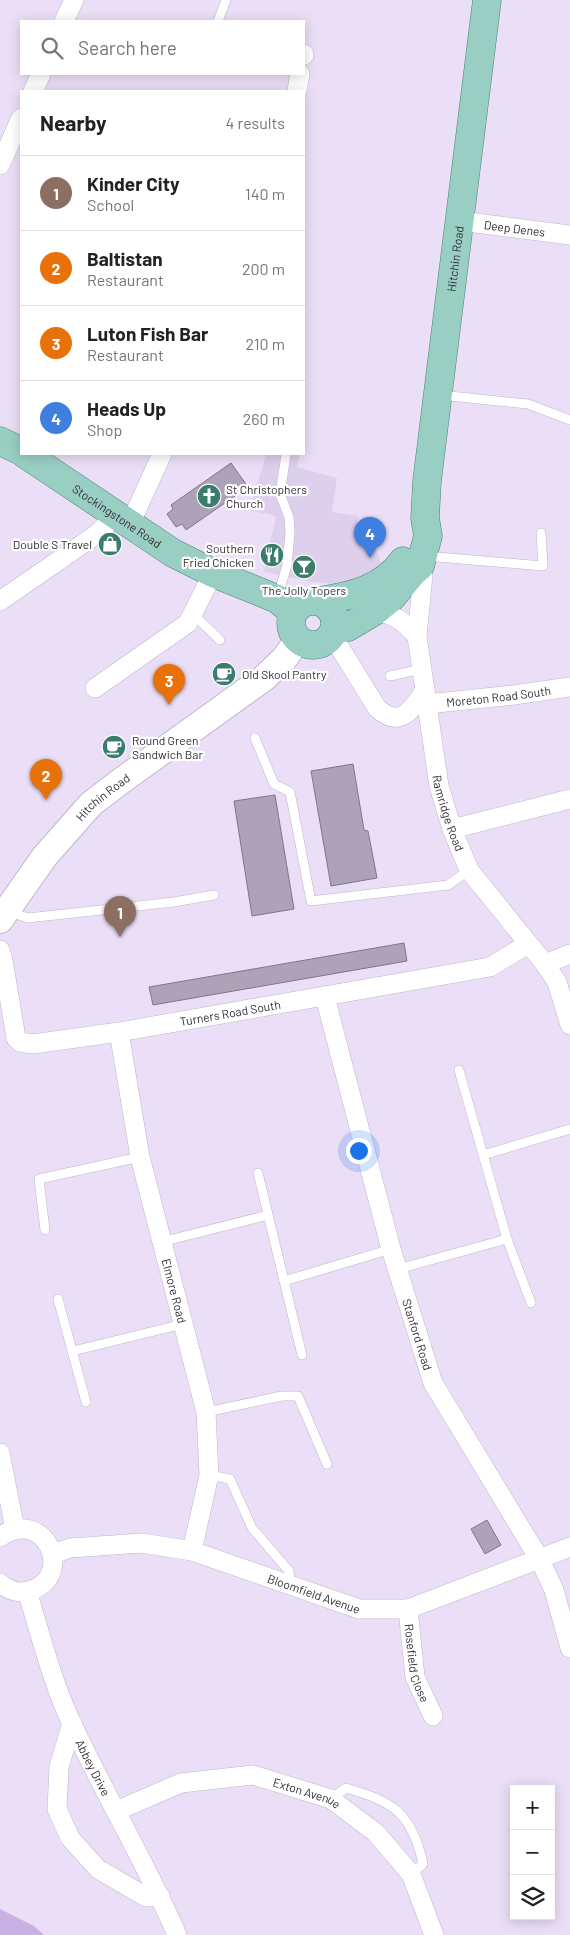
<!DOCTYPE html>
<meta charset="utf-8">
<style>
body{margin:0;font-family:Barlow,sans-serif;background:#f2f2f2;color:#222}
.controls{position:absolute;right:15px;bottom:15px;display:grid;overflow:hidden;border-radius:0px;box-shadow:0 2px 12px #0003}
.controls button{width:45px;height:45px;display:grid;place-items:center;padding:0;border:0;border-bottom:1px solid #e0e0e0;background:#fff;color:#222;font:25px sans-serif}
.you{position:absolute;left:358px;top:1150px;width:18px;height:18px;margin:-12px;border:4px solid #fff;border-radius:50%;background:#1a73e8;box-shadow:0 0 0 8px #1a73e833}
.badge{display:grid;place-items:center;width:32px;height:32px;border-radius:50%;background:#d93025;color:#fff;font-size:16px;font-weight:700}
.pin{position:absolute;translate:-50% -41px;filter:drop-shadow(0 1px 2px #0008)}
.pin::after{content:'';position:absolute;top:26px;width:18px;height:15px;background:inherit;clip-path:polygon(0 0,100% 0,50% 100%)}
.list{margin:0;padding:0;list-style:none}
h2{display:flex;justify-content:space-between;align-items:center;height:65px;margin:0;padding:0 20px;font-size:21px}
h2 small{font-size:16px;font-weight:400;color:#767676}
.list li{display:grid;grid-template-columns:32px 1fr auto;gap:15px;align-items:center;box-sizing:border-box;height:75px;padding:0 20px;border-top:1px solid #e0e0e0}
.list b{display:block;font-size:19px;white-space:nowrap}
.list p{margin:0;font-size:16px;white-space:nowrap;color:#767676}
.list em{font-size:16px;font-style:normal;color:#767676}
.icon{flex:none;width:28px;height:28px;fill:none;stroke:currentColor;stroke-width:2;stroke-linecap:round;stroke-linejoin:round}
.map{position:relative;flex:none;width:570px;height:1935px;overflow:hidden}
.search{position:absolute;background:#fff;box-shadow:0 2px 12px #0003;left:20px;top:20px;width:285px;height:55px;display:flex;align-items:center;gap:12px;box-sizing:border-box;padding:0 18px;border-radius:0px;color:#767676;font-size:19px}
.panel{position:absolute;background:#fff;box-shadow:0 2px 12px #0003;left:20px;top:90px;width:285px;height:365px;border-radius:0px}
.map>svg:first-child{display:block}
</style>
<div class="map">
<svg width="570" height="1935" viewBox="0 0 570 1935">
<rect width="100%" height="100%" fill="#ebdff7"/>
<polygon fill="#decfec" points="266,454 300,454 297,467 337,478 332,512 358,516 356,528 368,530 383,567 371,574 347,583 335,584 312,582 264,572 276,516 250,510"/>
<polygon fill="#cab1e4" points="0,1909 34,1926 44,1935 0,1935"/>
<g fill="#ada3b9" stroke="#80768b">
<polygon points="231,463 248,487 186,530 182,524 176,527 167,514 173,509 171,505"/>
<polygon points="353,764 364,830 368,831 377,878 331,886 311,771"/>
<polygon points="275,795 294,909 252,916 234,801"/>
<polygon points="404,943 407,961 153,1005 149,987"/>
<polygon points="487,1520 501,1545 485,1554 471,1529"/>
</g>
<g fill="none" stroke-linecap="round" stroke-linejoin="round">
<g stroke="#c0b5cb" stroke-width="10">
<g id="lane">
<polyline points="218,21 226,0"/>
<polyline points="440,395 528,404 570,420"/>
<polyline points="426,556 543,566 541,533"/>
<polyline points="278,596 287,565 290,533 289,517 280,494 286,455"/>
<polyline points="193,614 220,640"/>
<polyline points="390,676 422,669"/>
<polyline points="255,738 274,784 290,792 311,901 448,885 469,870"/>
<polyline points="11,909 19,915 28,918 174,902 214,895"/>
<polyline points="459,1070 507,1239 531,1303"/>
<polyline points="483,1155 570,1129"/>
<polyline points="258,1173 302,1355"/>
<polyline points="45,1230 39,1179 140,1157"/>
<polyline points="161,1242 268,1215"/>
<polyline points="398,1269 507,1239"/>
<polyline points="284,1281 391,1249"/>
<polyline points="58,1299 86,1402"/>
<polyline points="73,1351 183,1324"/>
<polyline points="206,1412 282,1396 298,1396 327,1464"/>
<polyline points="209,1475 230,1479 252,1528 289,1571 290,1585"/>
<path d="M 331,1799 L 346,1788 C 394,1802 412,1813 423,1864 L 411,1874"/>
</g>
</g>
<g stroke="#c0b5cb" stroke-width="20">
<g id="street">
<polyline points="64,21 74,0"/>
<polyline points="304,55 304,54"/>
<polyline points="33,91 41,74"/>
<polyline points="297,91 300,74"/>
<polyline points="0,165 21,118"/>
<path id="s1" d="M 459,221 L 570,235"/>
<polyline points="130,524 162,454"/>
<path id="s2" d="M 420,566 L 423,575 L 417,636 L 439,786 L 452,829 L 469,870 L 545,964 L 557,982 L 570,1025"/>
<polyline points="0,601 97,534 116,515"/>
<path d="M 375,611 C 396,615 403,621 417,636"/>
<path d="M 332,635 L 377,708 C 400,729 411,711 425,690"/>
<polyline points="95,688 188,623 213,573"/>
<path id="s3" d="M 427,704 L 514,695 L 570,687"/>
<polyline points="452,829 570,799"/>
<path id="s4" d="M 0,950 L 3,960 L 16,1038 L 20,1042 L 33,1044 L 119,1032 L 490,967 L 528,944"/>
<polyline points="545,964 570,954"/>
<path id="s5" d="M 325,997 L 391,1249 L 433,1383 L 540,1560 L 554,1590 L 570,1648"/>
<path id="s6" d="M 119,1032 L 140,1157 L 206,1412 L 209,1475 L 192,1551"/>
<polyline points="0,1453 15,1529"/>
<path d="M 0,1537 C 43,1506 76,1573 32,1590 C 21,1594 9,1591 0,1583"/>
<path id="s7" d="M 53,1554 L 70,1548 L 142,1543 L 192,1551 L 359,1609 L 408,1609 L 570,1547"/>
<path id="s8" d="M 27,1591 C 41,1636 52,1682 72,1724 C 105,1795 146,1863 177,1935"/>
<path id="s9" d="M 408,1609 L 415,1677 L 433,1716"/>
<polyline points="72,1723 59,1767 57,1809 70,1838 98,1869 146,1897 160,1896"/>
<path id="s10" d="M 116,1811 L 181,1783 L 253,1775 L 331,1799 L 376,1833 L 411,1874 L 434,1935"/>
</g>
</g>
<g stroke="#c0b5cb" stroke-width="28">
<g id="secondary">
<path id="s11" d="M 0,920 L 45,856 L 91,804 L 121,781 L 264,678 L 284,659 L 298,640"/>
</g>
</g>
<g stroke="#488276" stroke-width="29">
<g id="primary">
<polyline points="0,441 21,451"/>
<path id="s12" d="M 25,454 L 173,553 L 213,573 L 277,599 L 293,612"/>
<circle cx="313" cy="623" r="22"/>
<path d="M 319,601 C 352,596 383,589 403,561"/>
<path id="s13" d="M 334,630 L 348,627 L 375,611 L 392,597 L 412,573 L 420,566 L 428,536 L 425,518 L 427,481 L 487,0"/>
</g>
</g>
<use href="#lane" stroke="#fff" stroke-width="9"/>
<use href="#street" stroke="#fff" stroke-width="19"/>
<use href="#secondary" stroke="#fff" stroke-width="26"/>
<use href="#primary" stroke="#98cfc2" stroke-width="28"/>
</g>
<defs>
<g id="church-disc" transform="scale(1.25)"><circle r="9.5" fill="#3b7d6d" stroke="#fff"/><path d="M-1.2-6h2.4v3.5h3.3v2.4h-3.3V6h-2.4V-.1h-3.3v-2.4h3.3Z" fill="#fff"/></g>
<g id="shop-disc" transform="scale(1.25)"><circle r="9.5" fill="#3b7d6d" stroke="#fff"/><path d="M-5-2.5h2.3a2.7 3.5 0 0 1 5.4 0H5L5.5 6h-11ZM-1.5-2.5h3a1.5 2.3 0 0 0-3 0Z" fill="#fff"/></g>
<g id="restaurant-disc" transform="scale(1.25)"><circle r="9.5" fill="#3b7d6d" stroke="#fff"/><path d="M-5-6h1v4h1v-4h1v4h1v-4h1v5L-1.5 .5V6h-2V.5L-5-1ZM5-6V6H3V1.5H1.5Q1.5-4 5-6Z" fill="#fff"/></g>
<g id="bar-disc" transform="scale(1.25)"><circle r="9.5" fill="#3b7d6d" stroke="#fff"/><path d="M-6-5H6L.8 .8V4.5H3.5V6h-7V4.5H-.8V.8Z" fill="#fff"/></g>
<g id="cafe-disc" transform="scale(1.25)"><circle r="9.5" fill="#3b7d6d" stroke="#fff"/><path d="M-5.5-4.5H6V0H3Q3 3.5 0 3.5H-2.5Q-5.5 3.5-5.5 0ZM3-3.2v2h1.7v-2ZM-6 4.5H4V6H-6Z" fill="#fff"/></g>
</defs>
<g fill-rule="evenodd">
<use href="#church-disc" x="209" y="496"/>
<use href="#shop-disc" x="110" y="544"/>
<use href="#restaurant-disc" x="272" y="555"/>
<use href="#bar-disc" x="304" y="567"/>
<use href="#cafe-disc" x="224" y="674"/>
<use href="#cafe-disc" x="114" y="747"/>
</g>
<g text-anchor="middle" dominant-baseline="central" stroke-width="4.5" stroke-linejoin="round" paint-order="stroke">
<g font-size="12" fill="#312d35" stroke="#fff">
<text stroke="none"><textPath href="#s1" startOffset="56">Deep Denes</textPath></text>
<text stroke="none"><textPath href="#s13" startOffset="420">Hitchin Road</textPath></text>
<text stroke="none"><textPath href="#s12" startOffset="111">Stockingstone Road</textPath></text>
<text stroke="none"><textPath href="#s3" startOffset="72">Moreton Road South</textPath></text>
<text stroke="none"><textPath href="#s11" startOffset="161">Hitchin Road</textPath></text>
<text stroke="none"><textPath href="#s2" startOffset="251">Ramridge Road</textPath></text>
<text stroke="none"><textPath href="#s4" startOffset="308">Turners Road South</textPath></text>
<text stroke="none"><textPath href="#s6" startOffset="265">Elmore Road</textPath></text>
<text stroke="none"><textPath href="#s5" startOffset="350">Stanford Road</textPath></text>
<text stroke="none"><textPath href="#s7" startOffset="270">Bloomfield Avenue</textPath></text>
<text stroke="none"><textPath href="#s9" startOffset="55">Rosefield Close</textPath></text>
<text stroke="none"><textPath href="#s8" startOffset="189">Abbey Drive</textPath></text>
<text stroke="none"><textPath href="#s10" startOffset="200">Exton Avenue</textPath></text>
</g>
<g font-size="12" fill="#312d35" stroke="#fff" text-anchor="start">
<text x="226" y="489">St Christophers<tspan x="226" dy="14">Church</tspan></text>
<text x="92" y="544" text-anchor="end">Double S Travel</text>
<text x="254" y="548" text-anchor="end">Southern<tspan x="254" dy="14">Fried Chicken</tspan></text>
<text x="304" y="590" text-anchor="middle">The Jolly Topers</text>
<text x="242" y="674">Old Skool Pantry</text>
<text x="132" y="740">Round Green<tspan x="132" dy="14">Sandwich Bar</tspan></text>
</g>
</g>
</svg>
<div class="controls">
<button>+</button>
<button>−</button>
<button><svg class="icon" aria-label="layers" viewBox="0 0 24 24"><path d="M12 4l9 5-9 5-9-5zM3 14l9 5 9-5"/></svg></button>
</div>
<div class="you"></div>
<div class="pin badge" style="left:120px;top:937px;background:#8d6e63">1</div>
<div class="pin badge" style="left:46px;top:800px;background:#e8710a">2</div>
<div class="pin badge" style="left:169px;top:705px;background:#e8710a">3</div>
<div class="pin badge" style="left:370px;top:558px;background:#3f7fe0">4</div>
<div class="search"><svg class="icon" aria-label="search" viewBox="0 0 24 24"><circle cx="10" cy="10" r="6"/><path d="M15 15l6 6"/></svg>Search here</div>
<section class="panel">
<h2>Nearby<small>4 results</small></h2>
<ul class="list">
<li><span class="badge" style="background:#8d6e63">1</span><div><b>Kinder City</b><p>School</p></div><em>140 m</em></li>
<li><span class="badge" style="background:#e8710a">2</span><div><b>Baltistan</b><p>Restaurant</p></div><em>200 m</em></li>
<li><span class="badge" style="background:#e8710a">3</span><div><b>Luton Fish Bar</b><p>Restaurant</p></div><em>210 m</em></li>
<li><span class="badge" style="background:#3f7fe0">4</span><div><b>Heads Up</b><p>Shop</p></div><em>260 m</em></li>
</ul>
</section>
</div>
